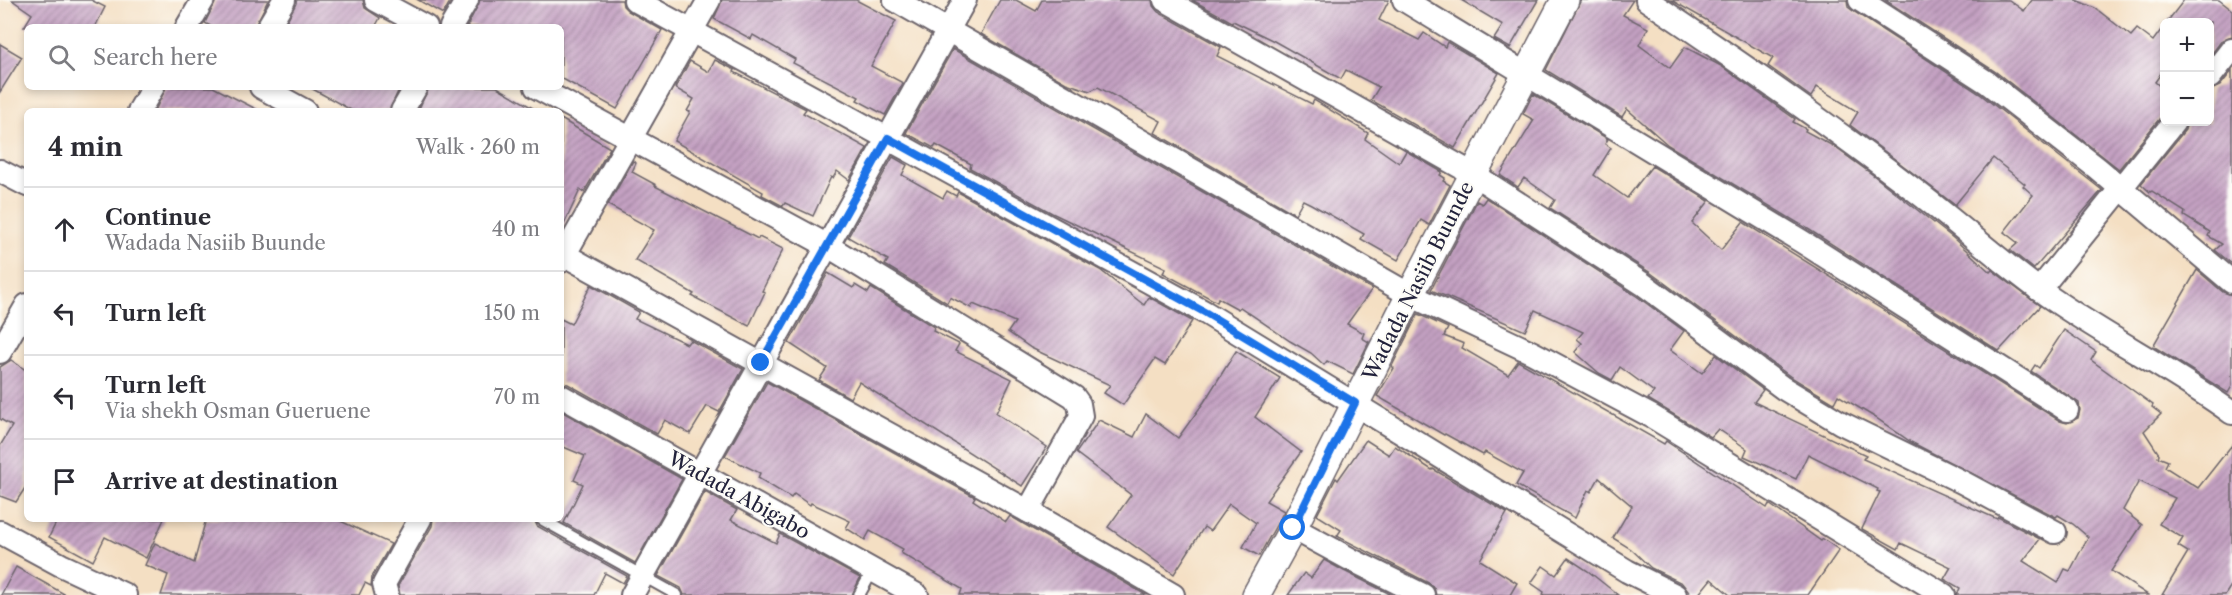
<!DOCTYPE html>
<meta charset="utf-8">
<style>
body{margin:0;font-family:"Libre Caslon Text",serif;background:#f7f7f7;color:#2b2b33}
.controls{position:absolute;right:18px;top:18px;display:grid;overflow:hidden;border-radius:9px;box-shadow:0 3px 9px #0003}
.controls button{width:54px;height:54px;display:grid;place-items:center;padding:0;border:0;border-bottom:2px solid #e1e1e2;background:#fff;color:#2b2b33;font:30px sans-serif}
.stop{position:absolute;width:18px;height:18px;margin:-14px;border:4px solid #1a73e8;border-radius:50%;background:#fff}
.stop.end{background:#1a73e8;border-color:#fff;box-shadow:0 2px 6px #0008}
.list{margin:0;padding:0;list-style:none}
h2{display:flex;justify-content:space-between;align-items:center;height:78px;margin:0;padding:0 24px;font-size:26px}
h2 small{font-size:20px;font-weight:400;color:#7c7c81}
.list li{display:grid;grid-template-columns:39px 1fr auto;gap:18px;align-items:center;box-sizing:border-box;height:84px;padding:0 24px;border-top:2px solid #e1e1e2}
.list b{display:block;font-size:22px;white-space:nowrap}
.list p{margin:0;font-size:20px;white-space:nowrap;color:#7c7c81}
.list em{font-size:20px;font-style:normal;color:#7c7c81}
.icon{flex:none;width:33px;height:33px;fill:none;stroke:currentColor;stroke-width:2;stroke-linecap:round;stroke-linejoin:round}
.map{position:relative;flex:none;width:2232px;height:595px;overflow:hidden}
.search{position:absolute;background:#fff;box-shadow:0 3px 9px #0003;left:24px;top:24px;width:540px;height:66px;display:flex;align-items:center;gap:15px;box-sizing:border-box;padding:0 21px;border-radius:9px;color:#7c7c81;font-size:22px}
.panel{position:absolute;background:#fff;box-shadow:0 3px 9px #0003;left:24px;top:108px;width:540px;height:414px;border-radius:9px}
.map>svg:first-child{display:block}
</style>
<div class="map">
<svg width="2232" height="595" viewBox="0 0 2232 595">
<defs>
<pattern id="building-hatch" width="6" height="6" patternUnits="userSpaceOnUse" patternTransform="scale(1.5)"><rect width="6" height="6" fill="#c4a1c2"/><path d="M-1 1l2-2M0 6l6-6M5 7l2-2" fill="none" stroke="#9f839f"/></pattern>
</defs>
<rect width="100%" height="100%" fill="#fdfcf7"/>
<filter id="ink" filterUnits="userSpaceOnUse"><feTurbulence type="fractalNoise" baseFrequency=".0167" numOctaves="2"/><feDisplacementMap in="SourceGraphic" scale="12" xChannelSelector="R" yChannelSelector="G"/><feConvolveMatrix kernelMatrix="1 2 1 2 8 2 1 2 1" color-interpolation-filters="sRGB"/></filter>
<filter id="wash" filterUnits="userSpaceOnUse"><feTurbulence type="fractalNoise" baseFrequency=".008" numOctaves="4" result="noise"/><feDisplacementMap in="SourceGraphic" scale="24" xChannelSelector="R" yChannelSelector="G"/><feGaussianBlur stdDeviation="1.35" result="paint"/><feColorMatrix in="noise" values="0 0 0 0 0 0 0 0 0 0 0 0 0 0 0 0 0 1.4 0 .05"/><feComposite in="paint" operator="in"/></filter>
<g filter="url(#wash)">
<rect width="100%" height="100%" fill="#f4dfc3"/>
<g id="blocks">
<g fill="url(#building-hatch)">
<polygon points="12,0 91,0 105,7 95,27 24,27 32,14"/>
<polygon points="216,0 268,0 255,27 212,27 205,23"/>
<polygon points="297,0 363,0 365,8 380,18 375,27 284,27"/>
<polygon points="418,0 451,0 443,14"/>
<polygon points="480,0 622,0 623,6 628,11 662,30 617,109 561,78 561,27 467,27"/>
<polygon points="722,0 856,0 896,21 871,66 903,83 885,115 857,100 859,97 793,63 795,59 753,35 751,39 714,19"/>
<polygon points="1000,0 1016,0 1036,11 1042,0 1152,0 1153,6 1158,12 1221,47 1217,56 1312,104 1314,100 1368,133 1365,139 1399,163 1406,151 1442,172 1440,175 1445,178 1443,181 1450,185 1429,225 1421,220 1398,260 1361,239 1364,234 1311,204 1303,200 1295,214 1155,133 1161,121 1098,87 1090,91 1066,83 981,34"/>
<polygon points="1192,0 1389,0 1379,20 1419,40 1424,33 1445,47 1447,42 1499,73 1455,148 1371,100 1379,87 1346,70 1341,79 1274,41 1233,21 1232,22"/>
<polygon points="1461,0 1538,0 1510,48 1494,39 1503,25"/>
<polygon points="1581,0 1633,0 1623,15 1648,28 1639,45 1670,68 1685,47 1721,66 1795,119 1793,122 1806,129 1805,131 1833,146 1873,175 1953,238 1990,272 1992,270 2040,306 1999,351 1808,229 1668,145 1627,109 1622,117 1546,70"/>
<polygon points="1671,0 1847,0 1848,7 1853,11 1980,94 2102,190 2034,269 2010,250 2018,243 2004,232 2033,195 2023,186 2025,184 1993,158 1955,205 1850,125 1858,112 1817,87 1811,97 1768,66 1773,58"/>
<polygon points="1885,0 2009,0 2024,11 2032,0 2076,0 2095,8 2131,36 2137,29 2153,41 2164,26 2164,69 2155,82 2164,90 2164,113 2119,169 1996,72"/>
<polygon points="2184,0 2219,0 2232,10 2232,36 2222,40 2210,56 2210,22 2167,22"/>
<polygon points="0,44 22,57 0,92"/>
<polygon points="953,49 1372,289 1347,324 1364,333 1362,338 1369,342 1353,374 1327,361 1324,365 1311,353 1290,341 1240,307 1238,309 1218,298 1217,302 1163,273 1166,268 1052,213 970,168 971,164 936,145 934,148 906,133"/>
<polygon points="715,60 735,70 734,72 806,109 803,113 867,148 849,180 837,171 833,178 831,177 813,216 785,203 783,206 762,195 763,192 674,141 690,112 687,111 694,99 675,88 690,61 709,72"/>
<polygon points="2232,71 2232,264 2215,250 2222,244 2208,236 2210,232 2184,216 2185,212 2152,191 2150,192 2141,184 2185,130 2187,122 2210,122 2210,90 2220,86"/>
<polygon points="166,87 213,87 260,111 155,111"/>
<polygon points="309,87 400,87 389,111 353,111"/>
<polygon points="429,87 497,87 538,111 418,111"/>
<polygon points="1533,94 1608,139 1605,144 1611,148 1594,175 1627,198 1652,166 1709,201 1692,223 1721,250 1743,222 2060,421 2067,423 2078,418 2080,410 2079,403 2031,371 2035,365 2039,368 2064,330 2096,352 2091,360 2153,405 2152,407 2161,414 2144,431 2159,454 2158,457 2168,461 2165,467 2198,488 2232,445 2232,584 2225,595 2162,595 2188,552 2178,546 2183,538 2159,524 2175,498 2139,481 2123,510 2142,525 2111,571 2148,595 1957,595 1960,588 1944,579 1951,567 1901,543 1898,549 1862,529 1880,492 1877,491 1878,489 1808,454 1796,479 1744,456 1747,449 1718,429 1711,437 1648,399 1654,392 1620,367 1612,380 1599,373 1575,352 1582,343 1577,339 1583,332 1535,310 1525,331 1431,290 1477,201 1482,204 1486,198 1635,295 1684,331 1670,350 1702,373 1716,355 1763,390 1754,402 1866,455 1863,459 1997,519 1998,517 2040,539 2023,561 2058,583 2065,569 2070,571 2088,537 2073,524 2058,515 2056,517 1911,442 1876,418 1838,395 1834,403 1791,377 1651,273 1550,208 1555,200 1524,178 1518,187 1500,175 1534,120 1523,114"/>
<polygon points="561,119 610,148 584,192 580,190 561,231"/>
<polygon points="893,157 907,165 902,175 943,198 947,191 956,196 958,192 1100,270 1144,305 1149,297 1192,321 1165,365 1155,359 1123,405 1104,393 1110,385 1031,348 1008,332 1015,322 973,304 971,308 950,297 947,303 885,265 888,260 848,237"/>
<polygon points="633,161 636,163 632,172 656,185 655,186 758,239 759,237 783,249 762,291 765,292 749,326 692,296 694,294 635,260 654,230 608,205"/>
<polygon points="2197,270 2223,292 2232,295 2232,386 2228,393 2153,346"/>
<polygon points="828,273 853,288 855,285 868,293 871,288 934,327 933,331 959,344 955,351 1012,379 996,413 1047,447 1022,486 859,382 850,398 819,380 827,368 789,343"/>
<polygon points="591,285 639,312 635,319 687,344 690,340 743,369 719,412 707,406 690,434 665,420 657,434 568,384 561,383 561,319 571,324"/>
<polygon points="1418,314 1448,328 1444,336 1464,344 1462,348 1508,375 1518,361 1664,444 1666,441 1767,508 1769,504 1821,541 1823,539 1839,550 1808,595 1730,595 1711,579 1698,595 1691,595 1682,583 1651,568 1631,549 1613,538 1632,506 1599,478 1591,492 1588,490 1575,518 1516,485 1523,473 1485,452 1483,455 1445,434 1444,435 1377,396 1394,368 1392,366"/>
<polygon points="1236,351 1280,378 1255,417 1301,452 1266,501 1284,511 1259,556 1243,547 1256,523 1229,504 1210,531 1204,527 1174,574 1108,527 1131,495 1076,453 1099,420 1134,437 1146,414 1178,438 1204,402"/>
<polygon points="11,360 27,371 27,485 16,502 0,496 0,446 12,426 0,419 0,367"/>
<polygon points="767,382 975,497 973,500 1006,522 1010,516 1146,595 960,595 962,589 901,553 903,549 870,531 865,540 846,528 850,521 811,503 810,505 794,494 791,498 758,478 760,473 725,456"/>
<polygon points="561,411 682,479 635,563 564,523 583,484 574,480 585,456 561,446"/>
<polygon points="1366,440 1389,455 1395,446 1432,470 1433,469 1507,513 1480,560 1517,583 1510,595 1436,595 1434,588 1429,583 1337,536 1341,530 1317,515 1336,478 1338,480"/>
<polygon points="705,492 737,510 731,520 776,543 780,534 860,578 852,595 684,595 681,588 658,576"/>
<polygon points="58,519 164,519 146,558 105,537 93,561 49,537"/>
<polygon points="206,519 336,519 391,544 372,577 371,586 365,583 359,595 161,595 168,575 145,565 155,543 194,563"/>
<polygon points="433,519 534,519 537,526 627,576 623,583 605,573 594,595 400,595 398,586 432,526"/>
<polygon points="1568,558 1588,571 1618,595 1543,595 1544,592 1531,583 1543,566 1556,575"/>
<polygon points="1324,560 1344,571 1392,595 1288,595 1304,573 1311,578"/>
<polygon points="16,567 66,595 1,595"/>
</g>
</g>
</g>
<g filter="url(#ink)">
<use href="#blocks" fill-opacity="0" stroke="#6c646b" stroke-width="1.5"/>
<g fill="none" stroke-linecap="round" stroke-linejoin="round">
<g stroke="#6c646b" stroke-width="14">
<g id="service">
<polyline points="541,519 677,595"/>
<polyline points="859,595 873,570"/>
</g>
</g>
<g stroke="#6c646b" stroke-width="26">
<g id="minor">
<polyline points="376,0 426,27"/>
<polyline points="635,0 1206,313 1627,571 1675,595"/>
<polyline points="895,0 1410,295 1533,353 1651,416 1944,595"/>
<polyline points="1165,0 1473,174 1643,284 1783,388 1841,423 1962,482 2055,532"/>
<polyline points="1404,0 1801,241 2067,410"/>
<path d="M 1647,0 C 1738,61 1827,123 1913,189 C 1957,222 1997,259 2041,291 C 2102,335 2170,368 2232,413"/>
<polyline points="1860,0 1988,83 2097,168 2232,282"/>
<polyline points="187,27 203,0"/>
<polyline points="268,27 284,0"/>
<polyline points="451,27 467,0"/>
<polyline points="2210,77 2232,49"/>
<polyline points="261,87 305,111"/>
<polyline points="536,87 828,246 1074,397 1079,404 1081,416 1028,511 1173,595"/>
<polyline points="139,111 153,87"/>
<polyline points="402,111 416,87"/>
<polyline points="0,171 27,185"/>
<polyline points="561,253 1028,511"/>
<polyline points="561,261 709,0"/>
<polyline points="2039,290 2174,122"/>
<polyline points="0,352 27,305"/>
<polyline points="561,396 917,595"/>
<polyline points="1293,528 1350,559 1423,595"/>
<polyline points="0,532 61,565 125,595"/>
<polyline points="387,595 384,584 420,519"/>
<polyline points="632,595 965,0"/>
</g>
</g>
<g stroke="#6c646b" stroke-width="30">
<polyline id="tertiary" points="1256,595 1293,528 1410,295 1565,0"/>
</g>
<use href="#service" stroke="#fff" stroke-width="10"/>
<use href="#minor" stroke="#fff" stroke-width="22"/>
<use href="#tertiary" stroke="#fff" stroke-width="27"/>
</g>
</g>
<g fill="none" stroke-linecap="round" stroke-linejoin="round" filter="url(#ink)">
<polyline stroke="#1a73e8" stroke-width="8" points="761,363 888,138 1206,313 1355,403 1293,528"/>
</g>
<g text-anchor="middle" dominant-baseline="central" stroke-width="4.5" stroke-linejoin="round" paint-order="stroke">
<g font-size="20" fill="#22223b" stroke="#fdfcf7">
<text transform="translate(1418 281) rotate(-63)">Wadada Nasiib Buunde</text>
<text transform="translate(739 495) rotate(29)">Wadada Abigabo</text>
</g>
</g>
</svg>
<div class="controls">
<button>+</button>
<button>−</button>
</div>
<div class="stop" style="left:1293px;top:528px"></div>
<div class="stop end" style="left:761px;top:363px"></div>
<div class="search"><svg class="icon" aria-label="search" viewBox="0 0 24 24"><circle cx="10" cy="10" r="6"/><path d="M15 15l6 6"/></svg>Search here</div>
<section class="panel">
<h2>4 min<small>Walk · 260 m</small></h2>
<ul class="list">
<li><svg class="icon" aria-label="ahead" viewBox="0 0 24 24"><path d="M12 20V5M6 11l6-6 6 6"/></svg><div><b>Continue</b><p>Wadada Nasiib Buunde</p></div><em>40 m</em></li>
<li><svg class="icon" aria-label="left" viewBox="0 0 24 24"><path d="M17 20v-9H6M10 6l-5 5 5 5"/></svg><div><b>Turn left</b></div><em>150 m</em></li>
<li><svg class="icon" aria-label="left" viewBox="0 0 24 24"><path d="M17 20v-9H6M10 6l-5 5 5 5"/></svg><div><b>Turn left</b><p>Via shekh Osman Gueruene</p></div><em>70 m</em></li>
<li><svg class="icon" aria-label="arrive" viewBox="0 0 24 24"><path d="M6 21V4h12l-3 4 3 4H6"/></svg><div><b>Arrive at destination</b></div></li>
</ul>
</section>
</div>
